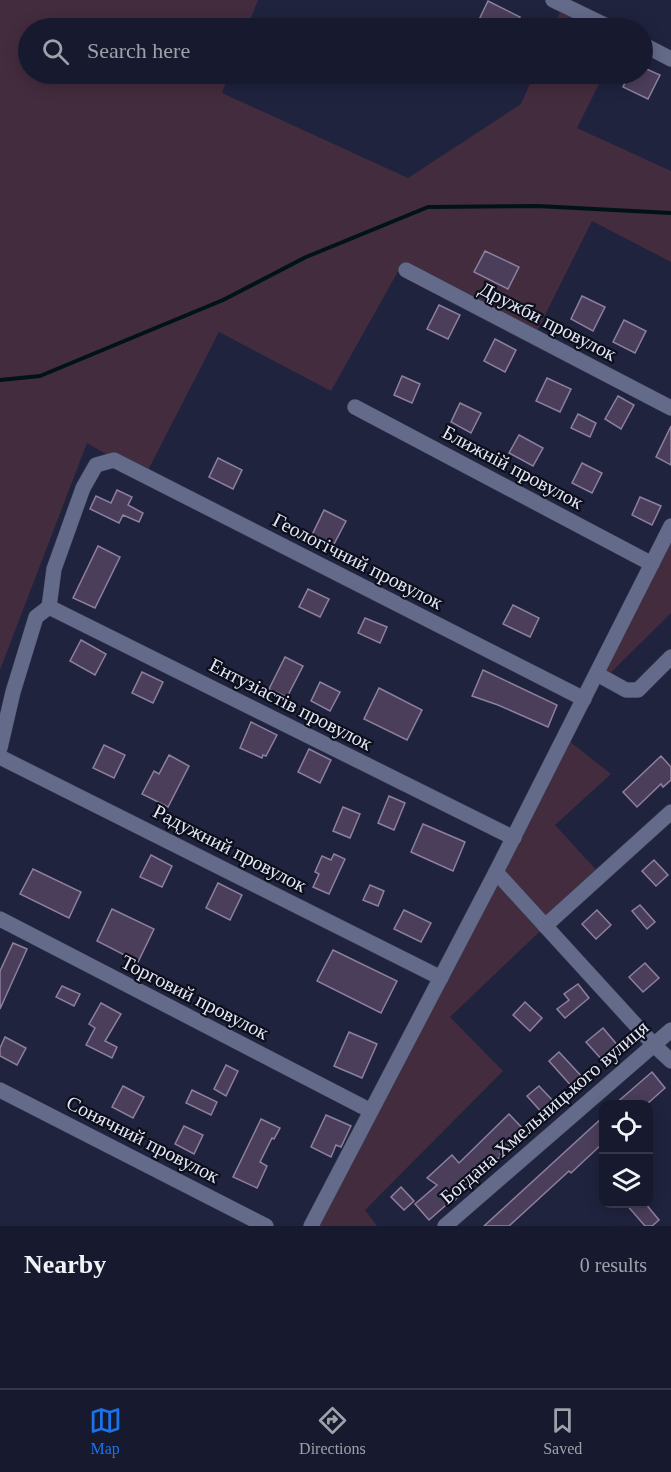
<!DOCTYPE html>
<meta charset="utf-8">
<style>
body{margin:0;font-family:Georgia,serif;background:#24273a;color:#f1f3f6}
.controls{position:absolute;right:18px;bottom:18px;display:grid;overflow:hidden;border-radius:12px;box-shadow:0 3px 15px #0003}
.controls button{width:54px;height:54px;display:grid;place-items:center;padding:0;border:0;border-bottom:2px solid #36384a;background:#171a2e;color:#f1f3f6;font:30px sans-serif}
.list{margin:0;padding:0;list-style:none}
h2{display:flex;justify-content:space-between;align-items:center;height:78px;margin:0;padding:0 24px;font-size:26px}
h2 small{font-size:20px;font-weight:400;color:#9ea1aa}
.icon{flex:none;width:33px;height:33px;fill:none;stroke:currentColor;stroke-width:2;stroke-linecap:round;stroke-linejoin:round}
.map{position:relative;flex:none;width:671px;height:1226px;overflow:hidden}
.search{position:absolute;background:#171a2e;box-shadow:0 3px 15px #0003;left:18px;right:18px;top:18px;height:66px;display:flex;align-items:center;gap:15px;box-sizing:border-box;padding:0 21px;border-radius:33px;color:#9ea1aa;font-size:22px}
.sheet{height:162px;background:#171a2e}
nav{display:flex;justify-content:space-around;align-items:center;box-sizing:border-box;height:84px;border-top:2px solid #36384a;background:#171a2e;font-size:16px;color:#9ea1aa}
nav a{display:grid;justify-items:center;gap:3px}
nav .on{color:#1a73e8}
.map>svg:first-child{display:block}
</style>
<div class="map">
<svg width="671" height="1226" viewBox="0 0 671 1226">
<rect width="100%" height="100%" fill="#1f233e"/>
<g fill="#432c3e">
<polygon points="0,0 258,0 247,28 28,28 28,74 229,74 222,93 408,178 521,104 534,74 604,74 577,128 671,171 671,262 592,221 534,337 401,266 331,391 219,332 145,476 87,443 0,670"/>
<polygon points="563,5 611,28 553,28"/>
<polygon points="671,526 671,613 584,699"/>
<polygon points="564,737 611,774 555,825 600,874 450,1017 503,1071 365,1210 377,1226 311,1226"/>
</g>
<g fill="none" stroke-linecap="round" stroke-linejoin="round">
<polyline stroke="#001319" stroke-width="4" points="0,380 40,376 223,300 306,257 428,207 537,206 671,213"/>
</g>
<g fill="#4b3e5b" stroke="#8d809f" stroke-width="1.5">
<polygon points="488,1 520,17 514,28 475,28"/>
<polygon points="642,67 660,75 648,99 623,87 629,74 642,74"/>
<polygon points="485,251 519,267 508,289 474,272"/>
<polygon points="582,296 605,307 593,331 571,319"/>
<polygon points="439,305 460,315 448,339 427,329"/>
<polygon points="624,320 646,331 635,353 613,342"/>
<polygon points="495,339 516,350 505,372 484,361"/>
<polygon points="402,376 420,384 412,403 394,395"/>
<polygon points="547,378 571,389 560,412 536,401"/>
<polygon points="618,396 634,405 621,429 605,419"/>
<polygon points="460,403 481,413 471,433 451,422"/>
<polygon points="578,414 596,423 590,437 571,428"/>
<polygon points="671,426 671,465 656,457"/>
<polygon points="519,435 543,448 533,466 509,453"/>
<polygon points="218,458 242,470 233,489 209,477"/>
<polygon points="582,463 602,473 592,493 572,483"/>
<polygon points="117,490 132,497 128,505 143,513 139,522 123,515 119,523 90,509 96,496 111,503"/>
<polygon points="640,497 661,506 652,525 632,515"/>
<polygon points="324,510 346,521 333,546 312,535"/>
<polygon points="98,546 120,557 95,608 73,598"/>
<polygon points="308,589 329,599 320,617 299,607"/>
<polygon points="513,605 539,618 530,637 503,624"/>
<polygon points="365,618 387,627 380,643 358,633"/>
<polygon points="81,640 106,654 95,675 70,661"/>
<polygon points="285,657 303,666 287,697 269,689"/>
<polygon points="483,670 557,705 548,727 498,705 472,696"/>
<polygon points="142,672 163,682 153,703 132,693"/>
<polygon points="320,682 340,692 330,711 311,701"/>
<polygon points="379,688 422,710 407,740 364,719"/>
<polygon points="251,722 277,735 266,756 263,755 262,758 240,748"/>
<polygon points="104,745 125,755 114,778 93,768"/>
<polygon points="309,749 331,760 320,783 298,772"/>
<polygon points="169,755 189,766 168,807 142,794 154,771 159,774"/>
<polygon points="661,756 671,767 671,780 663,787 661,784 637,807 623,792"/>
<polygon points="389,796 405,803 394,830 378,823"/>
<polygon points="343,807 360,814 350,838 333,831"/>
<polygon points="423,824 465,842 453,871 411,852"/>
<polygon points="334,854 345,859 329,894 313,887 319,874 315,872 322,856 331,860"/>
<polygon points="151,855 172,866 162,887 140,877"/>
<polygon points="654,860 668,875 656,886 642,871"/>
<polygon points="33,869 81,892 69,918 20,894"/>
<polygon points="218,883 242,895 230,920 206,908"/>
<polygon points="370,885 384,891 378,906 363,900"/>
<polygon points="640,905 655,922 647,929 632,911"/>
<polygon points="112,909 154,929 138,962 97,941"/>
<polygon points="404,910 431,923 421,942 394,929"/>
<polygon points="597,910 611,925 596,939 582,924"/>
<polygon points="13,943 27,949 0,1009 0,971"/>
<polygon points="333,950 397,981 381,1013 317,981"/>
<polygon points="645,963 659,978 643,992 629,977"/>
<polygon points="578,984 589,998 565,1018 557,1009 569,1000 564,994"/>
<polygon points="62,986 80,994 74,1006 56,997"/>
<polygon points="525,1002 542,1018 530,1031 513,1015"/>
<polygon points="101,1003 121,1014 105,1041 117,1047 112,1058 86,1045 95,1028 89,1024"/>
<polygon points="603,1028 619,1047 603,1061 586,1042"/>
<polygon points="349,1032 377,1044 362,1078 334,1066"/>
<polygon points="5,1037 26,1048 17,1065 0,1056 0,1048"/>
<polygon points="559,1052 585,1080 574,1089 549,1061"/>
<polygon points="226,1065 238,1071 226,1096 214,1089"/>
<polygon points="652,1072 665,1088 647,1104 615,1104"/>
<polygon points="123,1086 144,1097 133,1118 112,1107"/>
<polygon points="539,1086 556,1104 544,1115 527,1096"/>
<polygon points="192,1090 217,1102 211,1115 186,1103"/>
<polygon points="509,1114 525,1131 500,1154 502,1155 486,1170 484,1168 455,1200 453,1199 429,1220 415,1204 437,1185 427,1178 452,1155 459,1163"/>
<polygon points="326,1115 351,1126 341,1147 336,1145 331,1157 311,1147"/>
<polygon points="603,1117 603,1143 571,1173 569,1171 509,1226 484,1226"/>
<polygon points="261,1119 280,1128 274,1139 272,1138 260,1162 267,1166 257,1188 233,1177"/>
<polygon points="184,1126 203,1135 194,1154 175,1144"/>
<polygon points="401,1187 414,1201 404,1210 391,1197"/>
<polygon points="625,1203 645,1203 659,1220 652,1226 645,1226"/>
</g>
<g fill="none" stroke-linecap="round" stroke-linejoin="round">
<g stroke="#393c53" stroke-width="16">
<g id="minor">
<polyline points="553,0 611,28"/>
<polyline points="642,44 671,59"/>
<polyline points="406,270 671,408"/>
<polyline points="355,407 652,564"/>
<polyline points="49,607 514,838"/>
<polyline points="597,674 626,690 638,690 671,657"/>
<polyline points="0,748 13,692 36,617 49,607 54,569 83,488 96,465 114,460 584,699"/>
<polyline points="0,757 441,978"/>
<polyline points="496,872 654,1045 671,1061"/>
<polyline points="0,919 371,1111"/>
<polyline points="545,926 671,812"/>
<polyline points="0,1090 266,1226"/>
<polyline points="311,1226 496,872 671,526"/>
<polyline points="445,1226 671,1030"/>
</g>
</g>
<use href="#minor" stroke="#646b8a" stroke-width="15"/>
</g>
<g text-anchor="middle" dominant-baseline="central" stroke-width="4.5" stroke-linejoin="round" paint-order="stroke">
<g font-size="20" fill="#e2e6f8" stroke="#0c0e1a">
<text transform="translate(548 321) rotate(27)">Дружби провулок</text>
<text transform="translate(513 467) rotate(28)">Ближній провулок</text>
<text transform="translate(358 561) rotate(27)">Геологічний провулок</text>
<text transform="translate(291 704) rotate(27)">Ентузіастів провулок</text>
<text transform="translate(230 848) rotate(27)">Радужний провулок</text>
<text transform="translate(195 997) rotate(27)">Торговий провулок</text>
<text transform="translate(544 1112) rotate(-41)">Богдана Хмельницького вулиця</text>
<text transform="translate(143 1139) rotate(27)">Сонячний провулок</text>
</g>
</g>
</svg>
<div class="controls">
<button><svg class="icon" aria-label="locate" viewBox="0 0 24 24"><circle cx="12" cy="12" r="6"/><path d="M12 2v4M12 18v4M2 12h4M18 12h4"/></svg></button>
<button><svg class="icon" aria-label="layers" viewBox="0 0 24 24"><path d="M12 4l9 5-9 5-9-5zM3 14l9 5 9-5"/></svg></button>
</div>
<div class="search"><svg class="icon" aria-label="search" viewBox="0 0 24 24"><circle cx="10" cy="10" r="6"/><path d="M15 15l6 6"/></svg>Search here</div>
</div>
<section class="sheet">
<h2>Nearby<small>0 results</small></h2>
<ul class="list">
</ul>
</section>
<nav>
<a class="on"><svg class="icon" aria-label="map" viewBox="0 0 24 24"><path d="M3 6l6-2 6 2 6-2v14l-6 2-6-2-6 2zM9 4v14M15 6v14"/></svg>Map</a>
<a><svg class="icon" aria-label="directions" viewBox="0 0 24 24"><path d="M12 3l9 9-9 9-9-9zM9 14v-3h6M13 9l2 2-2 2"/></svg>Directions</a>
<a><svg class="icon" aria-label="saved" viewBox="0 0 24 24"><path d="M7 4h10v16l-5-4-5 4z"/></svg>Saved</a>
</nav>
